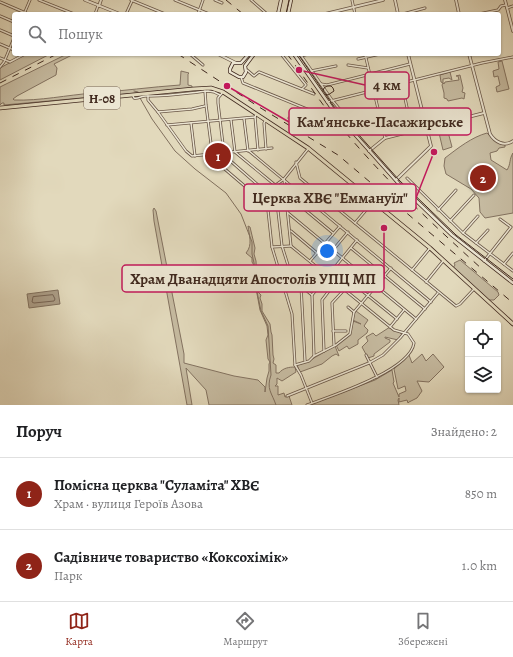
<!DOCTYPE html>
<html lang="uk">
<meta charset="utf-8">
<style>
body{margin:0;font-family:Alegreya,serif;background:#f6f6f6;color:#202124}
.controls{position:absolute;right:12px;bottom:12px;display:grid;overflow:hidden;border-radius:4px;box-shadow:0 1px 3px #0004}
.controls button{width:36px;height:36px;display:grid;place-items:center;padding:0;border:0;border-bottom:1px solid #e0e0e0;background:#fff;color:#202124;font:20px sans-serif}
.you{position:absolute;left:327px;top:251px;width:14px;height:14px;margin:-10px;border:3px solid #fff;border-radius:50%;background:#1a73e8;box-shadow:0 0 0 6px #1a73e833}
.badge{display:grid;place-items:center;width:26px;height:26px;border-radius:50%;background:#8f2418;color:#fff;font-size:13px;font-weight:700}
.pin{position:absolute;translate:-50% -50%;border:2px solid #fff;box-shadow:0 1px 4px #0006}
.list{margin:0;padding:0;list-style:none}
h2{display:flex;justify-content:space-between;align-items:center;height:52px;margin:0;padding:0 16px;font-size:17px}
h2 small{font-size:13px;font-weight:400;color:#757577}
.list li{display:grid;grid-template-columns:26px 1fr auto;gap:12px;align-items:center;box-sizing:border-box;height:72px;padding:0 16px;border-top:1px solid #e0e0e0}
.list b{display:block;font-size:15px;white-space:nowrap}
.list p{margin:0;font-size:13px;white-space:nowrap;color:#757577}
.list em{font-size:13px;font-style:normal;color:#757577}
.icon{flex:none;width:22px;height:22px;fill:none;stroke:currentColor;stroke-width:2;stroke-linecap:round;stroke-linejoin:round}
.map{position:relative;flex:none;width:513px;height:405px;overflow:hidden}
.search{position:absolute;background:#fff;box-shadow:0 1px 3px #0004;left:12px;right:12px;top:12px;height:44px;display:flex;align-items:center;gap:10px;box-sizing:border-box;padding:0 14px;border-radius:4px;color:#757577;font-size:15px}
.sheet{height:196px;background:#fff}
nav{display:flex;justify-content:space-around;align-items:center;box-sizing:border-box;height:56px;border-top:1px solid #e0e0e0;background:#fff;font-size:11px;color:#757577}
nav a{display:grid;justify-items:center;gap:2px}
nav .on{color:#8f2418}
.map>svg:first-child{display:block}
</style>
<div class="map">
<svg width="513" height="405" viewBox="0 0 513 405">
<rect width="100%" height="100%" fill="#e2d9bc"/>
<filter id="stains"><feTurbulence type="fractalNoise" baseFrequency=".005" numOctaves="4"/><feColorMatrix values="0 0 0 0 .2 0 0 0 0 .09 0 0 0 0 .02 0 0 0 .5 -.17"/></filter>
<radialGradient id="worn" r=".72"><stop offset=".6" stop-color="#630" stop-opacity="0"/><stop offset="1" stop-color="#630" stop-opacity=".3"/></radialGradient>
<g fill="#c6bba1" stroke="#837260">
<polygon points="26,54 50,54 0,80 0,68"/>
<path d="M 67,54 L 74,54 L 54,64 L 57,68 L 56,75 L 17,96 L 13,99 L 14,100 C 40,101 67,95 94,93 C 122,91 151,87 180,85 L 181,71 L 189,73 L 188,74 L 188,85 L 192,86 L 192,88 L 4,105 L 4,103 L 2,103 L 0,105 L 0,87 Z"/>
<polygon points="502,61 509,89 497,92 496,87 500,85 498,76 494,77 493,71 499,69 498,62"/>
<polygon points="450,72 452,80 449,78 443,79 443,83 444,84 445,82 459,80 458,76 456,76 460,75 463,88 462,92 465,93 464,99 462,98 448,101 447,99 444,98 444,93 442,85 443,83 441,82 440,75"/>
<polygon points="446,131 448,132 452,147 443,150 439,133"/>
<path d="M 487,133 L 495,141 L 505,145 L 505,147 L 499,148 L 497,151 L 490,153 L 491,160 L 507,170 C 511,164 509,159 513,153 L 513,213 L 485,218 L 480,212 L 479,198 L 471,189 L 446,174 L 444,166 L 445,158 C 458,148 472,137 487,133 Z"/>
<path d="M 154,208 L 156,211 L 184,354 L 184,363 L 234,376 L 258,380 L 265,387 L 265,392 L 267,378 L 269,371 L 269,364 L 270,362 L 268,359 L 266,340 L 268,335 L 267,326 L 260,310 L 255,283 L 255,267 L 252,262 L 252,258 L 246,253 C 253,245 249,235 248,226 L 250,227 L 255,248 L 254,254 L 256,261 L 257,281 L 259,284 L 258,292 L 261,295 L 260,298 L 262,304 L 262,311 L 270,324 L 271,332 L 272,335 L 273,355 L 274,359 L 273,363 L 276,365 L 276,373 L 279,373 C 283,368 289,367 295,367 L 296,372 L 282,381 L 277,378 L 277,384 L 275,386 L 278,386 L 278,395 L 284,393 L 285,397 L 289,396 L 292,405 L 209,405 L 206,390 L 186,368 L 192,405 L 187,405 L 154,221 L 153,210 Z"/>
<polygon points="460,260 498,292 499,295 494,300 489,300 453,268 455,265 454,263"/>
<polygon points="356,311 368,320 364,326 368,330 367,333 358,340 358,344 349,349 347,346 339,351 336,345 350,334 353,321 361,324 353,320 354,312"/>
<polygon points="390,327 402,334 398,340 385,337 385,338 390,340 390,342 374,354 374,356 368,358 362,347 368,341 366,337 373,333 376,336"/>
<polygon points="335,346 339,356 336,354 332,356 322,364 300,372 297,365 307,362"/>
<polygon points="422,354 426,361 433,354 444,367 429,382 417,381 422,391 417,398 409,402 408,403 407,400 399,402 399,398 398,400 399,405 309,405 375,380 392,370 394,382 393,383 399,397 399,394 406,391 405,386 398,389 394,369 409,355 412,363"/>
</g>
<polygon fill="#ab9d87" stroke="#806f5d" points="58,290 60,304 29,308 27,294"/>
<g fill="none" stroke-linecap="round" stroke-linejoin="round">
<polygon stroke="#766353" stroke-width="1" points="53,295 55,299 54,301 34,303 32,302 33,297"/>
<g stroke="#806f5d" stroke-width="1">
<polyline points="134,91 138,92"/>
<path d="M 140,98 L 152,119 L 175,151 L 195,169 L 226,193 L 241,214 L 252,242 L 252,254 L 254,263 L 257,292 L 261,311 L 268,326 L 271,375 C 266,389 272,393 276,405"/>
</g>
<g stroke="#685546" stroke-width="3">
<g id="minor">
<polyline points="39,0 74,14"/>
<polyline points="131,0 165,14"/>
<polyline points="175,0 209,14"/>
<polyline points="215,0 222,3"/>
<polyline points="251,0 267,14"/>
<polyline points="352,0 355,14"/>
<polyline points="0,2 28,14"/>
<polyline points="507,8 513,6"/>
<polyline points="24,14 30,0"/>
<polyline points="95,14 98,6"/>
<polyline points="126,14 132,1"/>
<polyline points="198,14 203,0"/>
<polyline points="403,14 425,8"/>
<polyline points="479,14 498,10 501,6 506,5"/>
<polyline points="0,16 14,22"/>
<polyline points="0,30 14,36"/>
<polyline points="0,44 14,50"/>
<polyline points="190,54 203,65"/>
<polyline points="281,54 306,85 302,89"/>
<polyline points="300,54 332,100 356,129 360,126 380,121"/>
<polyline points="365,54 385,138"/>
<polyline points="301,56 308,54"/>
<polyline points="0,58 10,62 25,54"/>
<polyline points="358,59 380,54"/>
<polyline points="348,65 368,68"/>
<polyline points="0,67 4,62 14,38"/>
<polyline points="247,70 254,76 259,72 314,94"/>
<polyline points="311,71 336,66"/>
<polyline points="241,77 243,83 324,116"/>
<polyline points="321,84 327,85 410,64"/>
<polyline points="402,84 409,117"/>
<polyline points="205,91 206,105 213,159 247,188 254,188 262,187"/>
<polyline points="223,92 218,98 218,103 224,153 226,157 266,192 272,247 292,314 295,365 301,375 312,403"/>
<path d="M 133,96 L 134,98 C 138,99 141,96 146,96 C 166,97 187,93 208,91 L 214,92 L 220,95"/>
<polyline points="148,96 148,100 158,112 186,151 192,156 272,148"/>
<polyline points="327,102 482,63 513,57"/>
<polyline points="158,112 192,109 205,106"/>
<polyline points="352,113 378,109"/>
<polyline points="256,114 255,117 258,150"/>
<polyline points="289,118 310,131 313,129 322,110"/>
<polyline points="244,119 248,151"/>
<polyline points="231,120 235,152 275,185 282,246 292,278 301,286 305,361"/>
<polyline points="266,120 264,123 266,149"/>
<polyline points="191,123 195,156"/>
<polyline points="167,125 255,117"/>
<polyline points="249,151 431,302"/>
<polyline points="296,162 300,178 456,306 460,304 474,289"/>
<polyline points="407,178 463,233 513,271"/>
<path d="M 284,179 L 291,246 L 394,330 L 408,334 L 414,343 C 410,371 331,396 307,405"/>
<polyline points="266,192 284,179 308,149"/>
<polyline points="286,194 333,233"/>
<polyline points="438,210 456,190"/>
<polyline points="288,213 416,319"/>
<polyline points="450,221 474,195"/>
<polyline points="355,223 373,202"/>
<polyline points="291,231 317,253"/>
<polyline points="463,233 478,216"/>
<polyline points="476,243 488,230"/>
<polyline points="272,247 291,246"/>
<polyline points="351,248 425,309"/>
<polyline points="333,250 348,232"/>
<polyline points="310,261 340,226"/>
<polyline points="484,261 511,227 500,219"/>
<polyline points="504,264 513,253"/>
<polyline points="334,268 397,319"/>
<polyline points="412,270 430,248"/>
<polyline points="426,282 443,261"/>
<polyline points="301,286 312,295"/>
<polyline points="285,291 294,280"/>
<polyline points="348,307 354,312"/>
<polyline points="390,327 404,310"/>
<polyline points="333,331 346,331"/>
<polyline points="334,345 332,303 344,290"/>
<polyline points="324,351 322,300 336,282"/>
<polyline points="366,355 377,377"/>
<polyline points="314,356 312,295 357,240"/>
<polyline points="295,365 309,361 314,356 336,345 350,334 354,312 391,268"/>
<polyline points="287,396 369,363 383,355 400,338 438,293"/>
</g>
</g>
<g stroke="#685546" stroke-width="3.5">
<g id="tertiary">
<polyline points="85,0 120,14"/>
<polyline points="395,0 398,14"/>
<polyline points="456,0 459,14"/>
<polyline points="505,0 513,31"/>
<polyline points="99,6 101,0"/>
<polyline points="325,14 383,0"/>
<polyline points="218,54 236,63"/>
<path d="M 469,54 L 490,134 C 495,142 504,147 513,141"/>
<polyline points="369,151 385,138 484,113"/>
<polyline points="396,180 431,146 408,54"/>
</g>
</g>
<g stroke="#40291f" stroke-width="4">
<g id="secondary">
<polyline points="278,14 281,0"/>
<polyline points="288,14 291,0"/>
<polyline points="249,54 241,63 233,63 230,69 230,72 239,77 243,77 246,72 245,66 254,54"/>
<polyline points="294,54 334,111 400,185 452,235 513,283"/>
</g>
</g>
<g stroke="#40291f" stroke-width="4.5">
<polyline id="primary" points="0,108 193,89 211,88 223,92 308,148 430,248 513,324"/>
</g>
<use href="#minor" stroke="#ece6d3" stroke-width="1.5"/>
<use href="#tertiary" stroke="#ece6d3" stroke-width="2"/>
<use href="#secondary" stroke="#ece6d3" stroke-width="2.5"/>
<use href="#primary" stroke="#e2d9bc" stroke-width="3"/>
<g stroke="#40291f" stroke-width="1">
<polyline points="286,14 289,0"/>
<polyline points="298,54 335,108 399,180 456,235 513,279"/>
<polyline points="323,91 324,88 327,86 331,86 333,88 334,91 328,95 325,94"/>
</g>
<g stroke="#40291f" stroke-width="1" stroke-dasharray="7 7" stroke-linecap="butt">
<polyline points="226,0 243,14"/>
<polyline points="178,54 259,107 338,155 513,303"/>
<path d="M 287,54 C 304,76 318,100 336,121 C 380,175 430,222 482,269"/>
<polyline points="0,83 57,54"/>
</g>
</g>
<g text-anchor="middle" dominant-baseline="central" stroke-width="3.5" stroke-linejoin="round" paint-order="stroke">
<rect fill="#ece6d3" stroke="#746255" stroke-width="1" x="84" y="87" width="36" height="22" rx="3"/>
<g font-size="13" font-weight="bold" fill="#40291f">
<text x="102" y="98">Н-08</text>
</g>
</g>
<path fill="none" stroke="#c2185b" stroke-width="1.5" d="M299 70L365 85M227 86L289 122M434 152L416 198M384 228L384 279"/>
<g fill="#c2185b" stroke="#ece6d3" stroke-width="1.5">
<circle cx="299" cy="70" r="4"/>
<circle cx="227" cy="86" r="4"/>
<circle cx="434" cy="152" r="4"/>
<circle cx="384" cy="228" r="4"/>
</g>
<g fill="#ece6d3" stroke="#c2185b" stroke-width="1.5">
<rect x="365" y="72" width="44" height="27" rx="4"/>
<rect x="289" y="108" width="182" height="27" rx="4"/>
<rect x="244" y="184" width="172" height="27" rx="4"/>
<rect x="122" y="265" width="262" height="27" rx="4"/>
</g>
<g font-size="15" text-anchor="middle" font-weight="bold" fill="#40291f">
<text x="387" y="90">4 км</text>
<text x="380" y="127">Кам'янське-Пасажирське</text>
<text x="330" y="203">Церква ХВЄ "Еммануїл"</text>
<text x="253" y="284">Храм Дванадцяти Апостолів УПЦ МП</text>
</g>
<rect width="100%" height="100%" filter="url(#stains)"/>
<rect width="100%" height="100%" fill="url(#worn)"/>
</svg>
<div class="controls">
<button><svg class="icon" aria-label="locate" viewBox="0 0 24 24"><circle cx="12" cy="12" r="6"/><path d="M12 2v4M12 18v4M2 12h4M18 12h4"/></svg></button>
<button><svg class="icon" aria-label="layers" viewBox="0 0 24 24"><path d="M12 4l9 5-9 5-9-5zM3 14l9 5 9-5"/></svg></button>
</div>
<div class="you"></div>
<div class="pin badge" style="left:218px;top:156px">1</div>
<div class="pin badge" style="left:483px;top:178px">2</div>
<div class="search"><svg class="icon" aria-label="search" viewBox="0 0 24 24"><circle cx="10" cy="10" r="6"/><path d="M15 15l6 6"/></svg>Пошук</div>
</div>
<section class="sheet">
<h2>Поруч<small>Знайдено: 2</small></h2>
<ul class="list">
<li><span class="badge">1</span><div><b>Помісна церква &quot;Суламіта&quot; ХВЄ</b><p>Храм · вулиця Героїв Азова</p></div><em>850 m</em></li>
<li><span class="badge">2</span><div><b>Садівниче товариство «Коксохімік»</b><p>Парк</p></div><em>1.0 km</em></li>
</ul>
</section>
<nav>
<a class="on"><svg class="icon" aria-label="map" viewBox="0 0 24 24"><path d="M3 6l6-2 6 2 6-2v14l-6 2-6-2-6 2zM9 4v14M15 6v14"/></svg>Карта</a>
<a><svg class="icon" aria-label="directions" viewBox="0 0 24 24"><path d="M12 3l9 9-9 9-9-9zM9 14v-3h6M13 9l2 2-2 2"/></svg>Маршрут</a>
<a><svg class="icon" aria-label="saved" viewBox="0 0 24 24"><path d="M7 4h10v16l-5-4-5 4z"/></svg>Збережені</a>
</nav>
